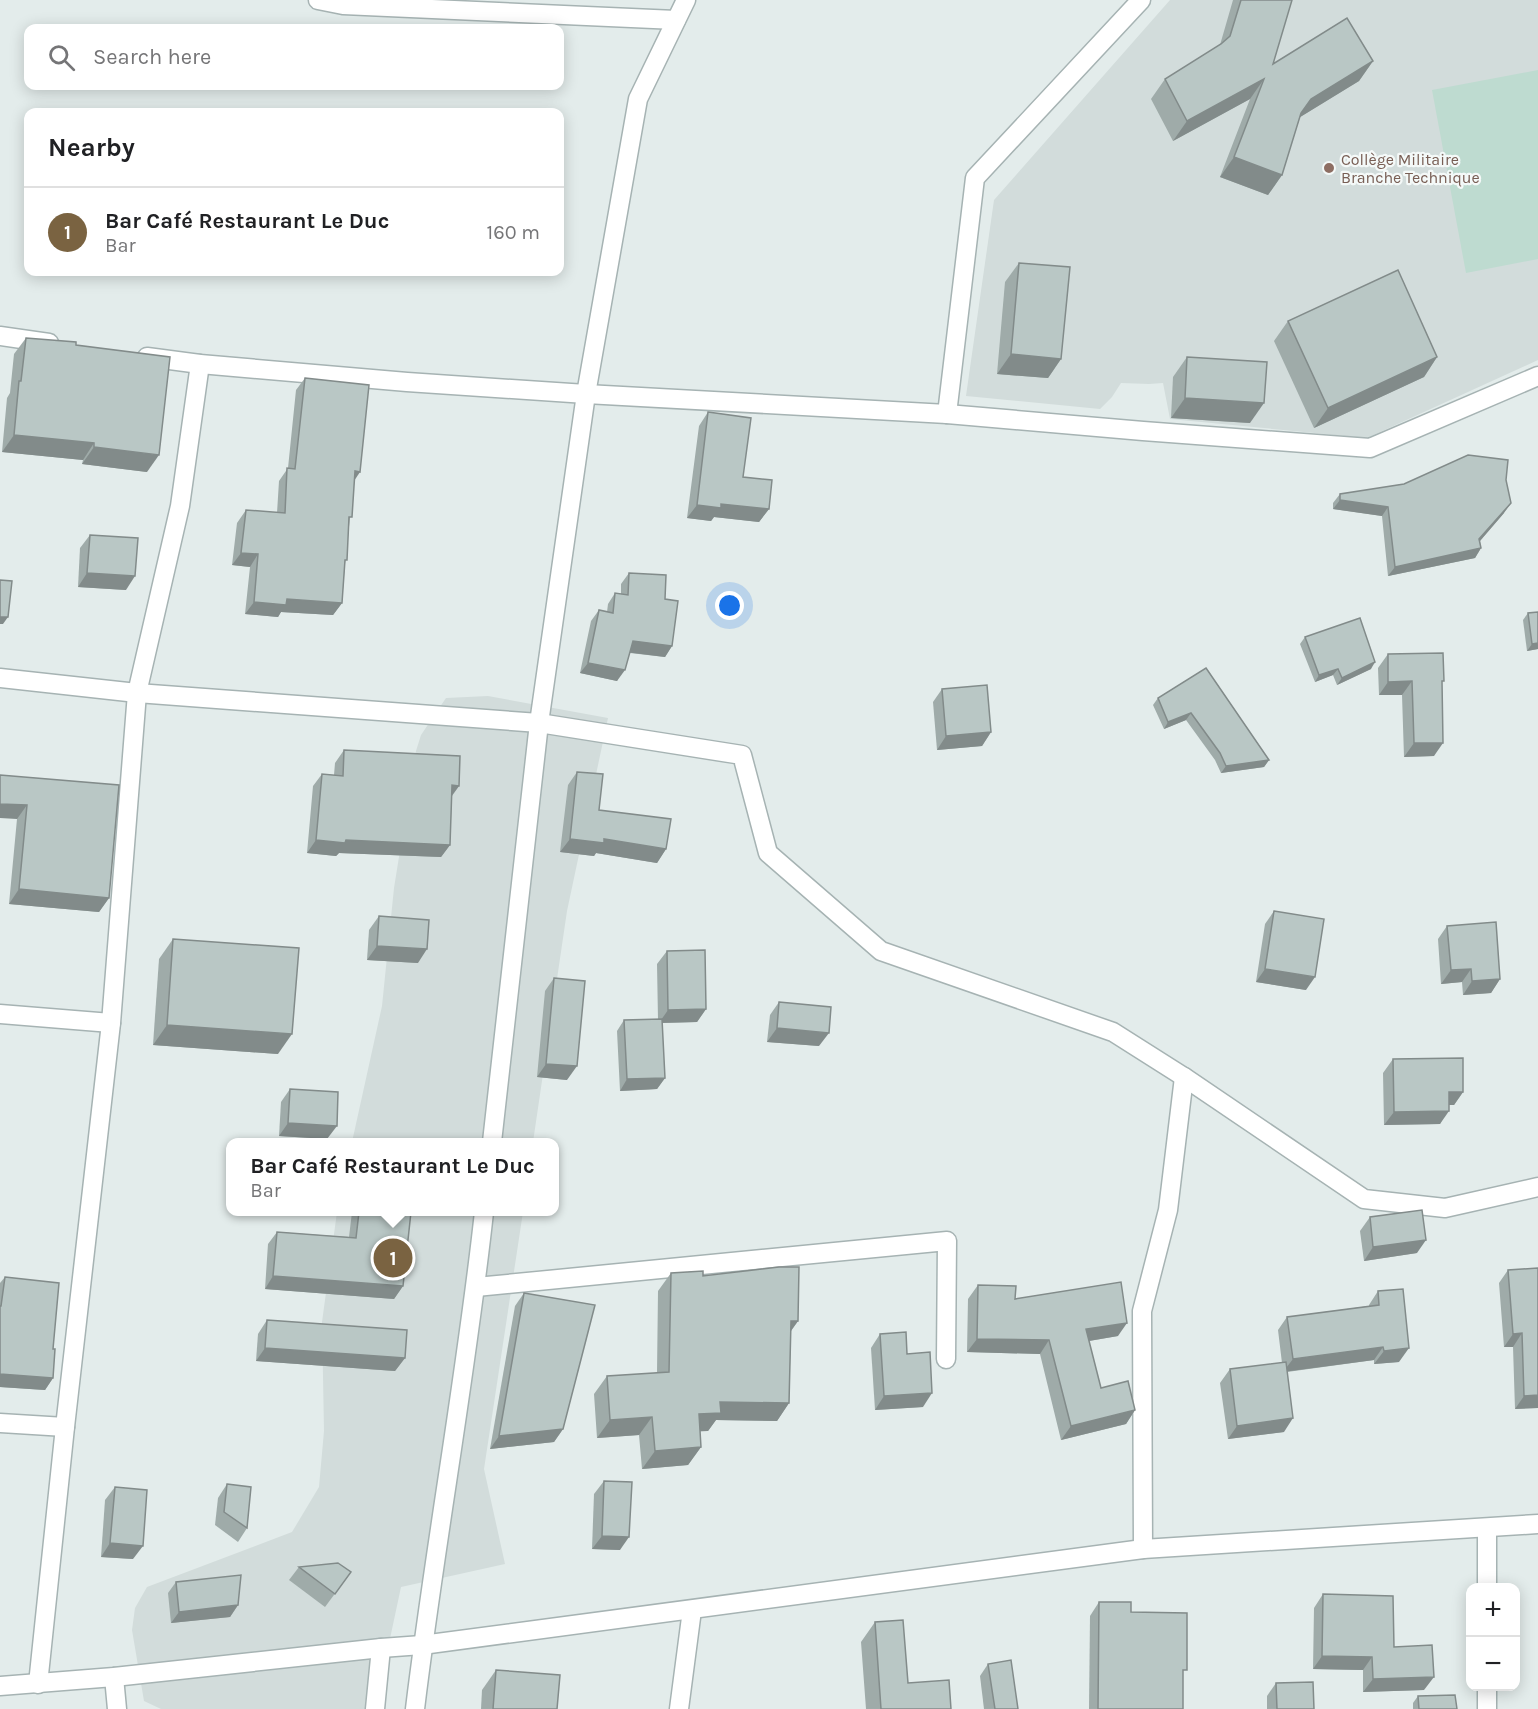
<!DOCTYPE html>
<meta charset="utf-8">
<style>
body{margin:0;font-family:Karla,sans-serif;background:#f2f2f2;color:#202124}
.controls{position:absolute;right:18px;bottom:18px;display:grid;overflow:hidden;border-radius:12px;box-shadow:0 3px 15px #0003}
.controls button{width:54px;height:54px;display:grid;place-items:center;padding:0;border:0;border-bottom:2px solid #e0e0e0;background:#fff;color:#202124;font:30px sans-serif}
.you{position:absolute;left:730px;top:606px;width:21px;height:21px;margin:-15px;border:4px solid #fff;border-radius:50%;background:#1a73e8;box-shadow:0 0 0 9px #1a73e833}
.badge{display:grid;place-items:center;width:39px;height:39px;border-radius:50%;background:#7a6341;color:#fff;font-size:20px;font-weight:700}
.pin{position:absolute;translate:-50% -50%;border:3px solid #fff;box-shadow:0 2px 6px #0006}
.popup{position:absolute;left:226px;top:1138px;width:333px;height:78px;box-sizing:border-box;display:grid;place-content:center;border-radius:12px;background:#fff;filter:drop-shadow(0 2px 4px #0005);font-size:20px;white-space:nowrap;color:#757577}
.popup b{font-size:22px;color:#202124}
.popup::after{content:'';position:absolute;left:50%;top:100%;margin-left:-12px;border:12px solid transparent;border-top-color:#fff}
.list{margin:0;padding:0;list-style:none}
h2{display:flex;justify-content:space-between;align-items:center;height:78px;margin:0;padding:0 24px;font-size:26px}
h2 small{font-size:20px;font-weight:400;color:#757577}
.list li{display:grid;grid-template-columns:39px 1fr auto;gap:18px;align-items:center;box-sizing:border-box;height:90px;padding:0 24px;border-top:2px solid #e0e0e0}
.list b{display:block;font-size:22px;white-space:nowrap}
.list p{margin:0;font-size:20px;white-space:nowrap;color:#757577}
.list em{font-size:20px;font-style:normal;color:#757577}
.icon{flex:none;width:33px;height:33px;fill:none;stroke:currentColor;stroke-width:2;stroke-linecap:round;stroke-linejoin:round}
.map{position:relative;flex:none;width:1538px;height:1709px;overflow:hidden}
.search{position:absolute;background:#fff;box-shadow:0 3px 15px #0003;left:24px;top:24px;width:540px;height:66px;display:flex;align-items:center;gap:15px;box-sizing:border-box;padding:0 21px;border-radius:12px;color:#757577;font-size:22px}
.panel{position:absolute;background:#fff;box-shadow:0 3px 15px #0003;left:24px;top:108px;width:540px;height:168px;border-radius:12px}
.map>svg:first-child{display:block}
</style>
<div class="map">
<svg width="1538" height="1709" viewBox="0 0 1538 1709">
<rect width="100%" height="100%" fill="#e3eceb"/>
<g fill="#d2dcdb">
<polygon points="1170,0 1538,0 1538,360 1367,438 1170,419 1163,383 1149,384 1121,383 1112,397 1100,409 966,396 994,200"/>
<polygon points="488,696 608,718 567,911 533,1142 352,1142 382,1006 394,888 416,751 421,735 446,698"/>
<polygon points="337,1212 523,1212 484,1469 505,1564 401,1587 375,1709 161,1709 144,1701 132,1630 135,1608 147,1587 292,1532 319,1487 324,1431 322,1322"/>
</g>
<polygon fill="#bedbd0" points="1538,70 1538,259 1466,273 1432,90"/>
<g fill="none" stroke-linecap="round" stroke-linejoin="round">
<g stroke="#a6b3b3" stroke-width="21">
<g id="minor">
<polyline points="318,0 343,5 676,20"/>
<polyline points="0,336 49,343"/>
<polyline points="147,357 200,364 407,382 586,394 947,414 1143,431 1370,448 1538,376"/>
<polyline points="947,414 975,178 1141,0"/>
<polyline points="0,678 137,693 539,723 742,755 768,853 881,951 1113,1032 1184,1077 1364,1199 1445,1208 1538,1187"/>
<polyline points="0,1014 111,1023"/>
<polyline points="492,1142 539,723 586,394 638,99 686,0"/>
<polyline points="476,1287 947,1241 946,1359"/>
<polyline points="0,1423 65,1427"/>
<polyline points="1143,1549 1142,1311 1168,1210 1184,1077"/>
<polyline points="1487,1588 1487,1528"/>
<polyline points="114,1677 117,1709"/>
<polyline points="38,1684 65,1427 111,1023 137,693 180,506 200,364"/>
<polyline points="0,1686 114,1677 381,1648 422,1645 1143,1549 1538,1524"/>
<polyline points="375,1709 381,1648"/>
<path d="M 415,1709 C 435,1543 466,1378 484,1212"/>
<polyline points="679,1709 692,1610"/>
<polyline points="1487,1709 1487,1686"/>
</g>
</g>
<use href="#minor" stroke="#fff" stroke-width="18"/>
</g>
<g fill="#9faba9">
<polygon points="1233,0 1292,0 1273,64 1373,61 1359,81 1300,117 1282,175 1268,195 1220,177 1250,99 1173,141 1151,99 1165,79 1220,45"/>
<polygon points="1019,263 1061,359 1048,378 997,374 1005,282"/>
<polygon points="1288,321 1437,357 1424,377 1314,428 1274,341"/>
<polygon points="26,338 76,345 147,472 82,464 83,460 2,452 7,398 10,393 14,354"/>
<polygon points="1187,357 1250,423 1171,418 1173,377"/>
<polygon points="305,378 354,480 345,564 342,603 333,615 281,612 278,617 245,614 250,567 232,565 237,523 246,510 277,513 279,481 288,468 296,390"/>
<polygon points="708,412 743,477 769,509 759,522 714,517 711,521 687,518 699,426"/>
<polygon points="1506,480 1504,513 1480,541 1481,548 1475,558 1388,576 1382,516 1333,509 1333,503 1340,494"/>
<polygon points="90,535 126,590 78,587 80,548"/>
<polygon points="629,573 665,599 672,646 665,657 630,653 617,681 580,673 591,621 599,610 607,612 608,604 615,593 621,594 621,584"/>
<polygon points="1528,613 1538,649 1527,651 1523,620"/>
<polygon points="1305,637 1371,669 1337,685 1333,675 1315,682 1300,644"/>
<polygon points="1388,654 1442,683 1434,756 1404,757 1402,695 1379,695 1378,668"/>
<polygon points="1206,668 1269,760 1264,767 1221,773 1215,760 1186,720 1164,729 1153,705 1158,698"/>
<polygon points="942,689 991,732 982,746 937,750 933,702"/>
<polygon points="344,750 459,786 452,796 450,845 441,857 339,853 336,856 307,853 313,786 322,774 334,775 335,763"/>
<polygon points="577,772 599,810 666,849 657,863 596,853 594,856 560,852 568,785"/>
<polygon points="0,775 109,898 99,912 9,904 17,819"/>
<polygon points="1274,911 1306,990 1256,982 1265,924"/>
<polygon points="379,916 418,963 367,960 369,930"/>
<polygon points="1447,926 1500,979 1491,993 1463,995 1462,982 1441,984 1438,939"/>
<polygon points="173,939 278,1054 153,1045 159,959"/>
<polygon points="667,951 706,1009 697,1022 662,1023 665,1078 657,1089 620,1091 617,1031 624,1020 658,1019 657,964"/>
<polygon points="554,978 567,1080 537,1077 545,991"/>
<polygon points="779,1002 819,1046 767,1042 770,1015"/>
<polygon points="1393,1059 1463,1092 1454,1105 1449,1105 1440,1124 1384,1125 1383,1073"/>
<polygon points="290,1089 327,1139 279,1136 281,1102"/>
<polygon points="352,1212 411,1212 403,1286 394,1299 265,1289 268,1244 277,1232 349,1237"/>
<polygon points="1370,1217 1417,1253 1364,1261 1360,1231"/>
<polygon points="1508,1270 1538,1408 1515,1409 1513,1347 1504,1347 1499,1283"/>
<polygon points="671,1273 703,1276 798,1321 791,1331 789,1403 777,1421 716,1420 708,1431 700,1431 701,1447 688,1465 642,1469 639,1435 597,1438 594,1394 607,1376 657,1373 658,1291"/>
<polygon points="5,1277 53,1378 45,1390 0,1387 0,1283"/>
<polygon points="978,1285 1118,1336 1089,1341 1101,1388 1135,1410 1126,1424 1061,1440 1040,1354 967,1352 968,1299"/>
<polygon points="1378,1291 1399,1362 1374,1364 1374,1360 1287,1372 1284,1432 1228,1439 1220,1383 1230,1369 1282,1363 1278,1330 1287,1317 1369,1306 1369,1305"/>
<polygon points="524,1293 563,1429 554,1442 490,1449 515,1306"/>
<polygon points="267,1320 405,1358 395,1371 256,1361 258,1334"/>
<polygon points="880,1334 907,1354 923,1407 875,1410 871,1348"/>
<polygon points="604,1481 620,1550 592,1549 594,1494"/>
<polygon points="227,1484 247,1528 238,1542 215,1525 218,1498"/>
<polygon points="115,1487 133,1559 101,1557 105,1500"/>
<polygon points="299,1567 351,1572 325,1607 289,1580"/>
<polygon points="176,1582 238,1605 230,1617 171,1623 168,1593"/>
<polygon points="1323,1594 1394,1647 1424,1690 1363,1692 1363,1670 1313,1669 1314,1608"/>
<polygon points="1099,1602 1131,1612 1183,1674 1183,1709 1089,1709 1090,1616"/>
<polygon points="875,1622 908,1683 951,1709 866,1709 861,1642"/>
<polygon points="988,1664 1018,1709 984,1709 980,1676"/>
<polygon points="496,1670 557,1709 481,1709 482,1690"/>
<polygon points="1276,1683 1314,1709 1267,1709 1267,1696"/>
<polygon points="1418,1696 1457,1709 1413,1709 1413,1703"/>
</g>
<g fill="#828b8a">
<polygon points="1373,61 1359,81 1297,119 1311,99"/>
<polygon points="1264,79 1250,99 1173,141 1187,121"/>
<polygon points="1234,157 1282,175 1268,195 1220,177"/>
<polygon points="1011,354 1061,359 1048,378 997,374"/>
<polygon points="1437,357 1424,377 1314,428 1328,408"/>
<polygon points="1185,398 1264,403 1250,423 1171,418"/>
<polygon points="14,435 94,443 83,460 2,452"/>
<polygon points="94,447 159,455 147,472 82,464"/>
<polygon points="355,471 360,472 352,484"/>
<polygon points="1340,500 1388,507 1382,516 1333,509"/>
<polygon points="1511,503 1504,513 1473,549 1479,539"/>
<polygon points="721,504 769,509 759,522 714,517 711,521 687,518 697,505"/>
<polygon points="1481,548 1475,558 1388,576 1395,567"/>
<polygon points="241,553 258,554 250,567 232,565"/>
<polygon points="87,573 135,576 126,590 78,587"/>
<polygon points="287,599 342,603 333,615 281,612 278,617 245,614 254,602"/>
<polygon points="0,617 8,617 3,624 0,624"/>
<polygon points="633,641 672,646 665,657 625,652"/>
<polygon points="1538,643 1538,649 1527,651 1532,644"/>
<polygon points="1375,662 1371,669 1337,685 1342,678"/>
<polygon points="588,663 625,670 617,681 580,673"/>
<polygon points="1338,669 1333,675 1315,682 1319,675"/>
<polygon points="1412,681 1402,695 1379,695 1388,682"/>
<polygon points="1191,713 1186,720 1164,729 1168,722"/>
<polygon points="991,732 982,746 937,750 946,736"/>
<polygon points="1414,743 1443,743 1434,756 1404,757"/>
<polygon points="1269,760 1264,767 1221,773 1226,766"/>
<polygon points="452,785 459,786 450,798"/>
<polygon points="0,804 27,805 17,819 0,818"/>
<polygon points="570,839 604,839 666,849 657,863 596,853 594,856 560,852"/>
<polygon points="316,840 346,840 450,845 441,857 339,853 336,856 307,853"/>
<polygon points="19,889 109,898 99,912 9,904"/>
<polygon points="377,946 427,949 418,963 367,960"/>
<polygon points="1265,969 1315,977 1306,990 1256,982"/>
<polygon points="1471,969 1462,982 1441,984 1451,970"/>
<polygon points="1500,979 1491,993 1463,995 1472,981"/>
<polygon points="706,1009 697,1022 659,1023 668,1010"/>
<polygon points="167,1025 292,1034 278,1054 153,1045"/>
<polygon points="777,1028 829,1033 819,1046 767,1042"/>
<polygon points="546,1064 577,1066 567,1080 537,1077"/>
<polygon points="665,1078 657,1089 620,1091 627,1079"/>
<polygon points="1449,1092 1463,1092 1454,1105 1440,1105"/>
<polygon points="1449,1111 1440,1124 1384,1125 1394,1112"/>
<polygon points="288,1123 337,1126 327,1139 279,1136"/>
<polygon points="1426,1240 1417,1253 1364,1261 1373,1247"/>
<polygon points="273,1276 403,1286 394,1299 265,1289"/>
<polygon points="791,1321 798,1321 785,1339"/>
<polygon points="1127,1323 1118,1336 1077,1343 1086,1329"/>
<polygon points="1522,1333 1513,1347 1504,1347 1513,1334"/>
<polygon points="977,1339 1049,1340 1040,1354 967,1352"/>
<polygon points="1383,1347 1374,1360 1283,1372 1293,1359"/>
<polygon points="265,1348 405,1358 395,1371 256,1361"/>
<polygon points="1409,1348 1399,1362 1374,1364 1384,1351"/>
<polygon points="0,1374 53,1378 45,1390 0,1387"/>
<polygon points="932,1393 923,1407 875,1410 884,1396"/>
<polygon points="1538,1395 1538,1408 1515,1409 1524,1396"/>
<polygon points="720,1402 789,1403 777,1421 716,1420 708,1431 686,1432 699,1414"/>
<polygon points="1135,1410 1126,1424 1061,1440 1071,1426"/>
<polygon points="652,1417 639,1435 597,1438 610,1420"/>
<polygon points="1293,1418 1284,1432 1228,1439 1237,1426"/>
<polygon points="563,1429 554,1442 490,1449 499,1436"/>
<polygon points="701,1447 688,1465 642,1469 655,1451"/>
<polygon points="602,1536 629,1537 620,1550 592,1549"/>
<polygon points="110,1543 143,1546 133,1559 101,1557"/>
<polygon points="238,1605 230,1617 171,1623 179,1612"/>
<polygon points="1322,1656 1372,1657 1363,1670 1313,1669"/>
<polygon points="1434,1677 1424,1690 1363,1692 1373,1679"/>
</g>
<g fill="#b9c7c5" stroke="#828b8a" stroke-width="1.5">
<polygon points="1241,0 1292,0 1273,64 1347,18 1373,61 1311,99 1301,113 1282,175 1234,157 1264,79 1187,121 1165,79 1221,44 1230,36"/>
<polygon points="1019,263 1070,267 1061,359 1011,354"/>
<polygon points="1398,270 1437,357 1328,408 1288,321"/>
<polygon points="26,338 76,342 76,345 170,357 159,455 94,447 94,443 14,435 19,381 21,381"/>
<polygon points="1187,357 1267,362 1264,403 1185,398"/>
<polygon points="305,378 369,385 360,472 355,471 352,517 349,517 347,560 345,560 342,603 287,599 286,605 254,602 258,554 241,553 246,510 285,513 287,468 295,469"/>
<polygon points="708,412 751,418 743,477 772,480 769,509 721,504 721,508 697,505"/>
<polygon points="1468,455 1508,460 1506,480 1511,503 1479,539 1481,548 1395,567 1388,507 1340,500 1340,494 1404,484"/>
<polygon points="90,535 138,538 135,576 87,573"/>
<polygon points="629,573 666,575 665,599 678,601 672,646 633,641 625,670 588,663 599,610 613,613 615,593 628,595"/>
<polygon points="0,580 12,581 8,617 0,617"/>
<polygon points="1538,612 1538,643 1532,644 1528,613"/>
<polygon points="1360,618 1375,662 1342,678 1338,669 1319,675 1305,637"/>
<polygon points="1443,653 1444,681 1442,681 1443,743 1414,743 1412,681 1388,682 1388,654"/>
<polygon points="1206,668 1269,760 1226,766 1220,753 1191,713 1168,722 1158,698"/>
<polygon points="987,685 991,732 946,736 942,689"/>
<polygon points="344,750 460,756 459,786 452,785 450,845 346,840 345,843 316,840 322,774 343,776"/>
<polygon points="577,772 603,774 599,810 671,819 666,849 604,839 604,843 570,839"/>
<polygon points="0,775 119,785 109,898 19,889 27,805 0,804"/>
<polygon points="1274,911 1324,919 1315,977 1265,969"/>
<polygon points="379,916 429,920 427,949 377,946"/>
<polygon points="1496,922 1500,979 1472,981 1471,969 1451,970 1447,926"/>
<polygon points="173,939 299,948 292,1034 167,1025"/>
<polygon points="705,950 706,1009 668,1010 667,951"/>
<polygon points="554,978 585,981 577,1066 546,1064"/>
<polygon points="779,1002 831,1007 829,1033 777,1028"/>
<polygon points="662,1019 665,1078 627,1079 624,1020"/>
<polygon points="1463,1058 1463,1092 1449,1092 1449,1111 1394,1112 1393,1059"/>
<polygon points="290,1089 338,1092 337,1126 288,1123"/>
<polygon points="1422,1210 1426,1240 1373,1247 1370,1217"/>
<polygon points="359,1212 411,1212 403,1286 273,1276 277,1232 356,1238"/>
<polygon points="779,1267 799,1267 798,1321 791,1321 789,1403 720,1402 721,1413 699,1414 701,1447 655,1451 652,1417 610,1420 607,1376 669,1372 671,1273 703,1271 703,1276"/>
<polygon points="1538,1268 1538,1395 1524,1396 1522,1333 1513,1334 1508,1270"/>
<polygon points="5,1277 59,1283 53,1349 55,1349 53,1378 0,1374 0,1306 1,1306"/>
<polygon points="1121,1282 1127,1323 1086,1329 1101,1388 1128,1381 1135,1410 1071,1426 1049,1340 977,1339 978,1285 1016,1286 1015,1299"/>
<polygon points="1403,1289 1409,1348 1384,1351 1383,1347 1293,1359 1287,1317 1379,1305 1378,1291"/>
<polygon points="524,1293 595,1305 563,1429 499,1436"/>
<polygon points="267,1320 407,1330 405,1358 265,1348"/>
<polygon points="906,1332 907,1354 930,1352 932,1393 884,1396 880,1334"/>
<polygon points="1286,1362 1293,1418 1237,1426 1230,1369"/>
<polygon points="604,1481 632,1482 629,1537 602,1536"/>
<polygon points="227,1484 251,1487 247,1528 224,1512"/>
<polygon points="115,1487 147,1490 143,1546 110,1543"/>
<polygon points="338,1563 351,1572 335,1594 299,1567"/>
<polygon points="241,1575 238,1605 179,1612 176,1582"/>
<polygon points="1323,1594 1393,1596 1394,1647 1432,1645 1434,1677 1373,1679 1372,1657 1322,1656"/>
<polygon points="1099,1602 1131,1602 1131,1612 1187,1613 1187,1670 1183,1670 1183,1709 1098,1709"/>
<polygon points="903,1620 908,1683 949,1680 951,1709 881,1709 875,1622"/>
<polygon points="1011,1660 1018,1709 995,1709 988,1664"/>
<polygon points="496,1670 560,1675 557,1709 493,1709"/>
<polygon points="1313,1682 1314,1709 1277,1709 1276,1683"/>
<polygon points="1455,1695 1457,1709 1419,1709 1418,1696"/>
</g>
<circle fill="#8d6e63" stroke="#f4f9f8" stroke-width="2" cx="1329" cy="168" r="6"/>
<g text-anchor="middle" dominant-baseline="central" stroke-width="4.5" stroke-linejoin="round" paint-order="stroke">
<g font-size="16" fill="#785e54" stroke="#f4f9f8" text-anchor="start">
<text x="1341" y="159">Collège Militaire<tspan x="1341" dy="18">Branche Technique</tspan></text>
</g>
</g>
</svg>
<div class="controls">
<button>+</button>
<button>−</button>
</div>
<div class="you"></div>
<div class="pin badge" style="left:393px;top:1258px">1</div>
<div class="popup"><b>Bar Café Restaurant Le Duc</b>Bar</div>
<div class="search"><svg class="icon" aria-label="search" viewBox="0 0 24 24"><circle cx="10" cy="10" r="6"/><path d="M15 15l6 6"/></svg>Search here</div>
<section class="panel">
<h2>Nearby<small></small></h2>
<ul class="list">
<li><span class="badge">1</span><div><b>Bar Café Restaurant Le Duc</b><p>Bar</p></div><em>160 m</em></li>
</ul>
</section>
</div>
